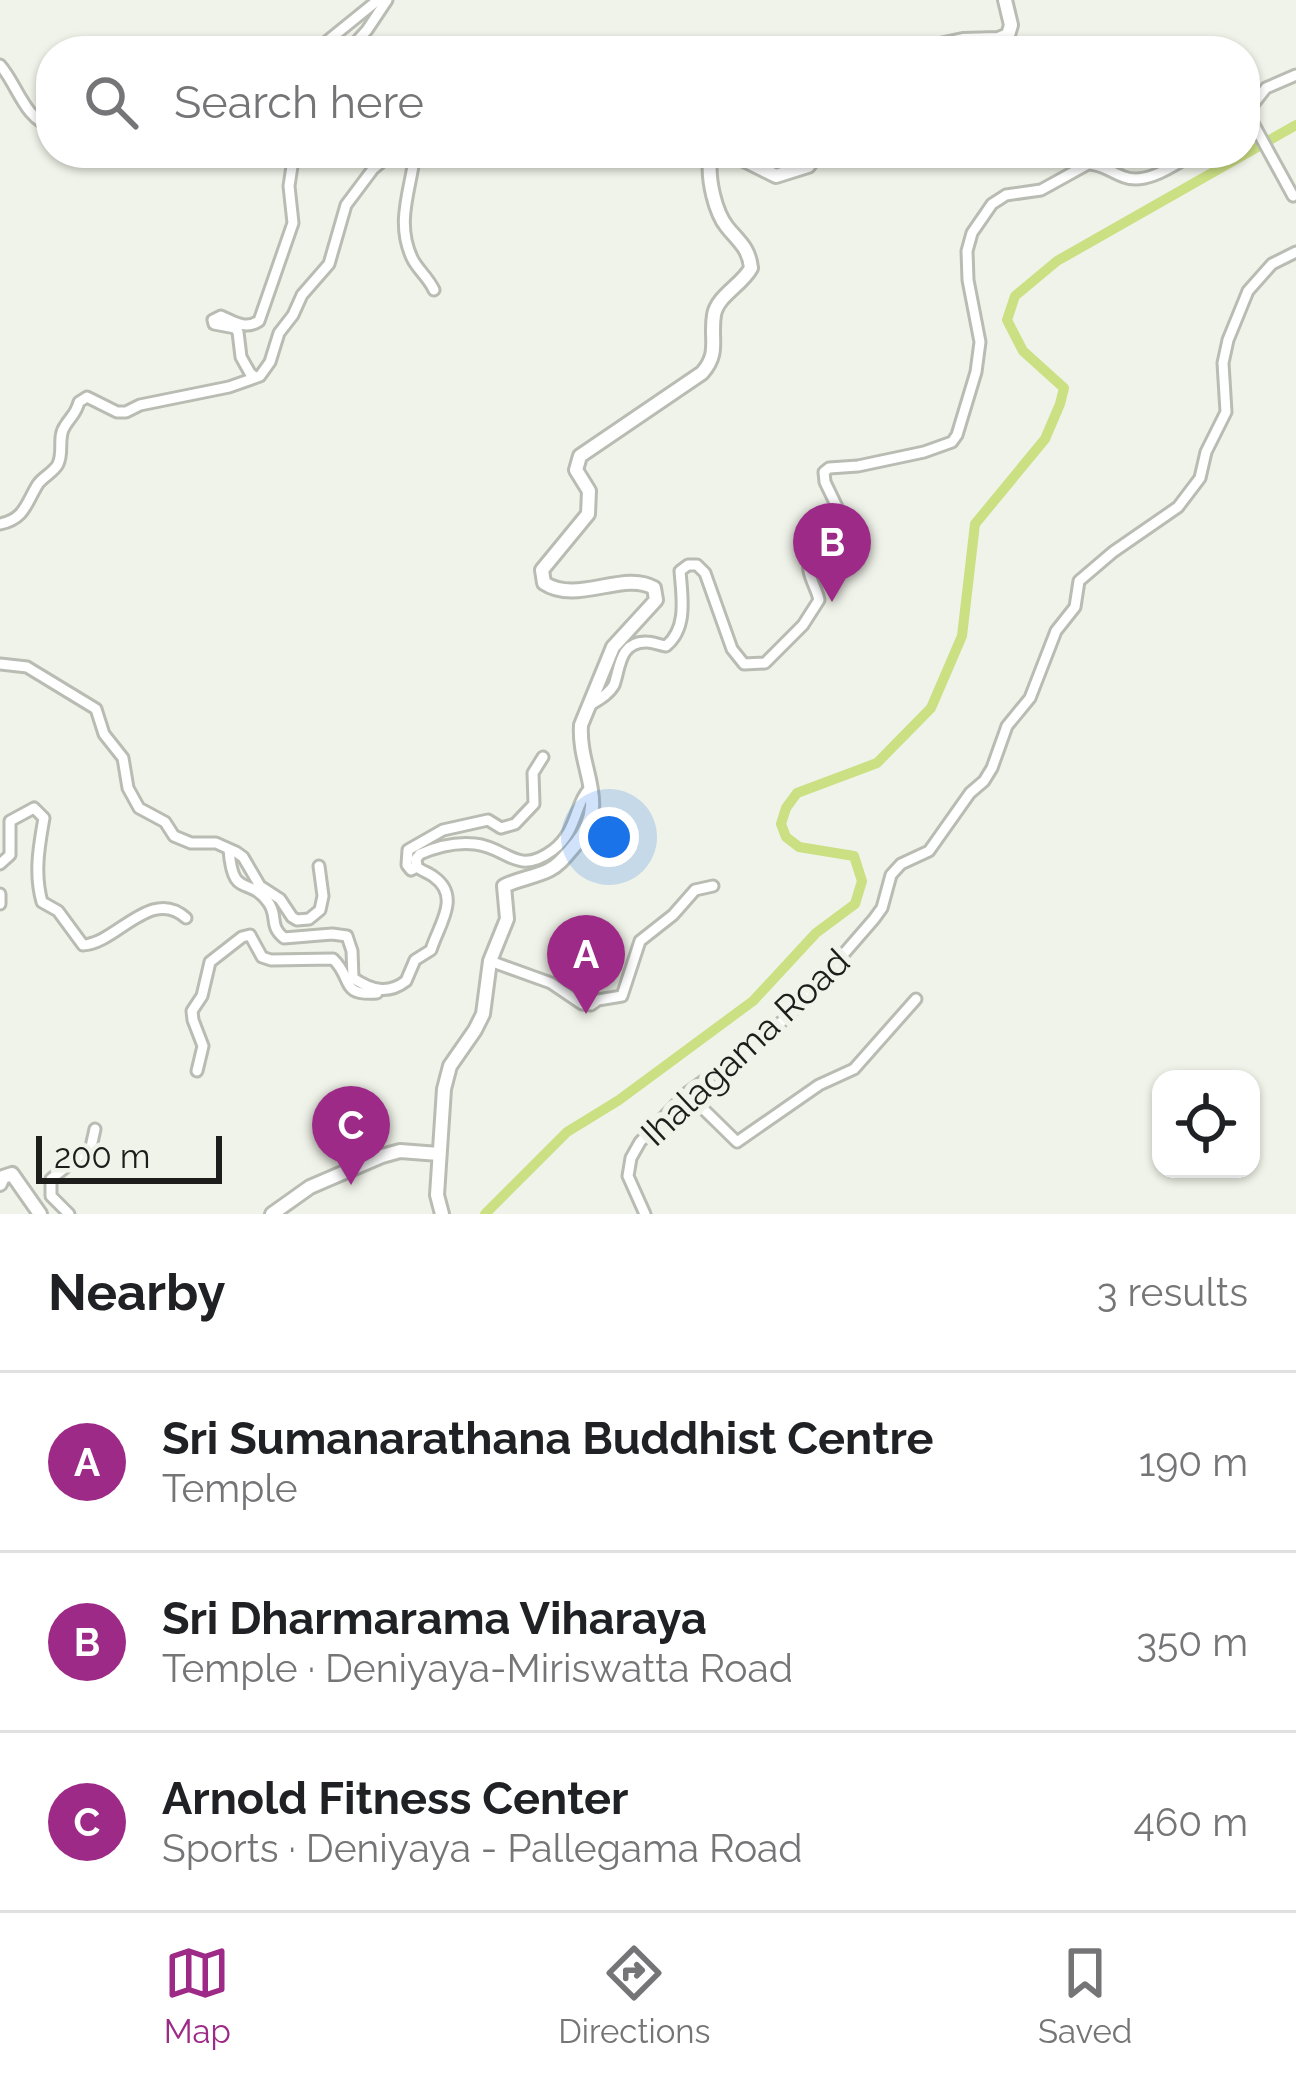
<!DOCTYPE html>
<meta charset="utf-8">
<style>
body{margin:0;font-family:Raleway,sans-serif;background:#f6f6f6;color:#202124}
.controls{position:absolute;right:36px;bottom:36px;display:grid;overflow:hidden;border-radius:24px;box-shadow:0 3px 9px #0004}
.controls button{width:108px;height:108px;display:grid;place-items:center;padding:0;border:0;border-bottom:3px solid #e0e0e0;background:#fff;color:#202124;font:60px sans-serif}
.scale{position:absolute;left:36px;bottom:30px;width:186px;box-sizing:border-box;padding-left:12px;border:6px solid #1d1e1b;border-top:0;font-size:33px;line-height:42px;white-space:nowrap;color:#1d1e1b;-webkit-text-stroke:9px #f0f3e9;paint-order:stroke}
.you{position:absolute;left:609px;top:837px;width:42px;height:42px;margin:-30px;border:9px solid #fff;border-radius:50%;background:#1a73e8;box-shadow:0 0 0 18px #1a73e833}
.badge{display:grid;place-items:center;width:78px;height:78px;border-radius:50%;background:#9d2a87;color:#fff;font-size:39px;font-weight:700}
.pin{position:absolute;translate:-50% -99px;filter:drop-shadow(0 3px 6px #0008)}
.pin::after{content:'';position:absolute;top:63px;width:42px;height:36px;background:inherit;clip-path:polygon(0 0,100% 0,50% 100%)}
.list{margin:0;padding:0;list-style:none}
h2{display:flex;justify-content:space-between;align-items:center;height:156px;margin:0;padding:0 48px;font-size:51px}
h2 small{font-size:39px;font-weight:400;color:#757577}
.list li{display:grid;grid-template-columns:78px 1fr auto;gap:36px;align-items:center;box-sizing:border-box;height:180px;padding:0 48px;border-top:3px solid #e0e0e0}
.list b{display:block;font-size:45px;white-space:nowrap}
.list p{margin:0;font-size:39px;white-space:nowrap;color:#757577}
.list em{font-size:39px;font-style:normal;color:#757577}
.icon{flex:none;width:66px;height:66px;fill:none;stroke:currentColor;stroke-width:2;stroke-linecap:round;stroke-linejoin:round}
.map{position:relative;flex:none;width:1296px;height:1214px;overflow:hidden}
.search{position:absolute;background:#fff;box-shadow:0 3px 9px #0004;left:36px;right:36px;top:36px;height:132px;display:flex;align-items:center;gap:30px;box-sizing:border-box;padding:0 42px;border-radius:48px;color:#757577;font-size:45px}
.sheet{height:696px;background:#fff}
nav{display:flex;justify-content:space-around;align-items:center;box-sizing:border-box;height:168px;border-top:3px solid #e0e0e0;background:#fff;font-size:33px;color:#757577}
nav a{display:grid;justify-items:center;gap:6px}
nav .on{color:#9d2a87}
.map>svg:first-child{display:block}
</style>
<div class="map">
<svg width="1296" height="1214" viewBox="0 0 1296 1214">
<rect width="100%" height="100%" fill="#f0f3e9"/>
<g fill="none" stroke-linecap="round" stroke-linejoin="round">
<polyline stroke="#cbdf83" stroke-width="10" points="485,1214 567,1132 619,1100 753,1001 816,933 855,904 862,881 854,856 799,847 786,837 781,824 786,808 797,793 877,763 931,708 962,636 975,524 1045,439 1060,404 1064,388 1023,351 1007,320 1015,296 1057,261 1296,125"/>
<g stroke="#b9bcb3" stroke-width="15">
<g id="minor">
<polyline points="315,51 378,0"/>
<polyline points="348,51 367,30 387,0"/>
<path d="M 0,65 C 17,84 25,120 51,126"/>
<polyline points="1247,112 1293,196"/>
<polyline points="1245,115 1266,88 1296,75"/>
<path d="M 415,153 C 411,189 395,222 412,258 C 417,269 428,277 434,290"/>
<path d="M 255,377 L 250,373 L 241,357 L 238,332 L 235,328 L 214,324 L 213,320 L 221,316 C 234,322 246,330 259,321 L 293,223 L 289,186 L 294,153"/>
<path d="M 0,524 C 25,519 26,503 38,484 C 43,477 54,472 58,464 C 64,452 57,437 65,426 C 71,416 76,414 79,402 L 87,397 L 117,412 L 126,412 L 140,405 L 229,387 L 260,376 L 270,362 L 279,333 L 293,315 L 302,295 L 329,264 L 346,205 L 373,169 L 386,158 L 401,153"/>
<polyline points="0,664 27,667 96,709 104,734 123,758 128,788 139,808 165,822 174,836 191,843 216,843 236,852 243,857 260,886 280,899 292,917 297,920 309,919 320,910 323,896 319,866"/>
<path d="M 592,704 C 600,699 609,694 614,685 C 620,669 619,641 647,642 C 653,642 659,645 666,646 C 688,628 682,597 680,571 L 688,565 L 697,565 L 705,573 L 732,649 L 744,664 L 765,663 L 803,625 L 819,600 C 817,590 811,581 809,571 C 805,547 829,528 838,509 L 825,482 L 824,472 L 829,468 L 858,466 L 924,452 L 952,442 L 957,435 L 976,372 L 980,342 L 968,280 L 967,251 L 972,233 L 992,204 L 1006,195 L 1041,190 L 1088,164 C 1102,164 1110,172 1124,177 C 1147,186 1175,164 1195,153"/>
<path d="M 229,850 C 233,900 248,875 268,902 C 279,917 268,925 284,938 L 332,934 L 347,936 L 352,951 L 353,978 C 371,990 388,995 406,981 L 415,960 L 431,950 C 438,926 462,897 434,877 C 429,873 422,871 417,867 L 416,859 L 420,854 C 436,847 457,842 475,844 C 507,847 517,877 553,850 C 578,831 574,803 591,787"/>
<path d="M 0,864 L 10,855 L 10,821 L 34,808 L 44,818 C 39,846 34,874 42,902 L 58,911 L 83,945 C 116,944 151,886 186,918"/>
<polyline points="417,867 411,870 407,865 408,850 443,830 488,820 501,828 515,824 534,804 533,773 543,757"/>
<polyline points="0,894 0,904"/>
<polyline points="490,961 551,983 582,1004 591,1005 598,1000 622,996 640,941 673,915 695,890 713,886"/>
<path d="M 197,1071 L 203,1046 L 193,1020 L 192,1011 L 202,996 L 210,962 L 242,937 L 250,935 L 262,957 L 271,960 L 333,959 C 354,979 339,996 377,993"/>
<polyline points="687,1093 737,1142 819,1085 854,1069 916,999"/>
<polyline points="69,1214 51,1196 51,1179 91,1147 95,1129"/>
<polyline points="645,1214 628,1176 631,1158 640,1142 687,1093 774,1029 802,1002 874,919 882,908 891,875 901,864 929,851 970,793 984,781 992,768 1007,726 1030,698 1056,631 1075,607 1079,581 1113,552 1178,507 1200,478 1206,452 1226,412 1223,363 1228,340 1248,291 1272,264 1296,252"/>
</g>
</g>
<g stroke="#b9bcb3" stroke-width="18">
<g id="major">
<polyline points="912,51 963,40 998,39 1008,35 1011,25 1005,0"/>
<polyline points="730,153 776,176 808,166 818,153"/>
<polyline points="0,1184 3,1177 12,1174 40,1214"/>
<polyline points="272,1214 310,1187 382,1156 400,1151 439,1154"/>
<path d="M 442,1214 L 437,1195 L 444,1089 L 450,1066 L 475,1030 L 483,1014 L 490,961 L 507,919 L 504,886 C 518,879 535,877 549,870 C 560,865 568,853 576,844 C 611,802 578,771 581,725 L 613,647 L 656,600 L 654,588 C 624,570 577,605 544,583 L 542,570 L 588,514 L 589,491 L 576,470 L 580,456 L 702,373 C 720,353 710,339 714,315 C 717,296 742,285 751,268 C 749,248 739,242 727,227 C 715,212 708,180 710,161 L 722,153"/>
</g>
</g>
<use href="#minor" stroke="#fff" stroke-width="9"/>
<use href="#major" stroke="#fff" stroke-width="12"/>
</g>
<g text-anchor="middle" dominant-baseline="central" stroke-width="12" stroke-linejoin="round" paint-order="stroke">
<g font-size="36" fill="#1d1e1b" stroke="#f0f3e9">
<text transform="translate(745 1047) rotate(-43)">Ihalagama Road</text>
</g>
</g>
</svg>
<div class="controls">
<button><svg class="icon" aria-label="locate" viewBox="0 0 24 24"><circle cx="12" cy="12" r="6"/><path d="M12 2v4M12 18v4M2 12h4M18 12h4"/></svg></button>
</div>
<div class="scale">200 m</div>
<div class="you"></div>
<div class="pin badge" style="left:586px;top:1014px">A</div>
<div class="pin badge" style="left:832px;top:602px">B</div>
<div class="pin badge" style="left:351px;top:1185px">C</div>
<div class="search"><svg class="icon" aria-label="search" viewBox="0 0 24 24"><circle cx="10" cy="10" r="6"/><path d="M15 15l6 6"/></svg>Search here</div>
</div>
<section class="sheet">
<h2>Nearby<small>3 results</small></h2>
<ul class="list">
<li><span class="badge">A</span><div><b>Sri Sumanarathana Buddhist Centre</b><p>Temple</p></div><em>190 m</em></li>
<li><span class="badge">B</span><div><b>Sri Dharmarama Viharaya</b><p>Temple · Deniyaya-Miriswatta Road</p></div><em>350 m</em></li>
<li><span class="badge">C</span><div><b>Arnold Fitness Center</b><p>Sports · Deniyaya - Pallegama Road</p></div><em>460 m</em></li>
</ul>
</section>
<nav>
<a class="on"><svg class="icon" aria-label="map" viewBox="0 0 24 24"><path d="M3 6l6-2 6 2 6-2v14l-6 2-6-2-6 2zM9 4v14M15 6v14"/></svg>Map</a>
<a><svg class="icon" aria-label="directions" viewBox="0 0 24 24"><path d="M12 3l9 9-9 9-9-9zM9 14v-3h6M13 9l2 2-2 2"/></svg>Directions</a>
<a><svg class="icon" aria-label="saved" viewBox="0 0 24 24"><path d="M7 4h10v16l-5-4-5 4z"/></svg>Saved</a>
</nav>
